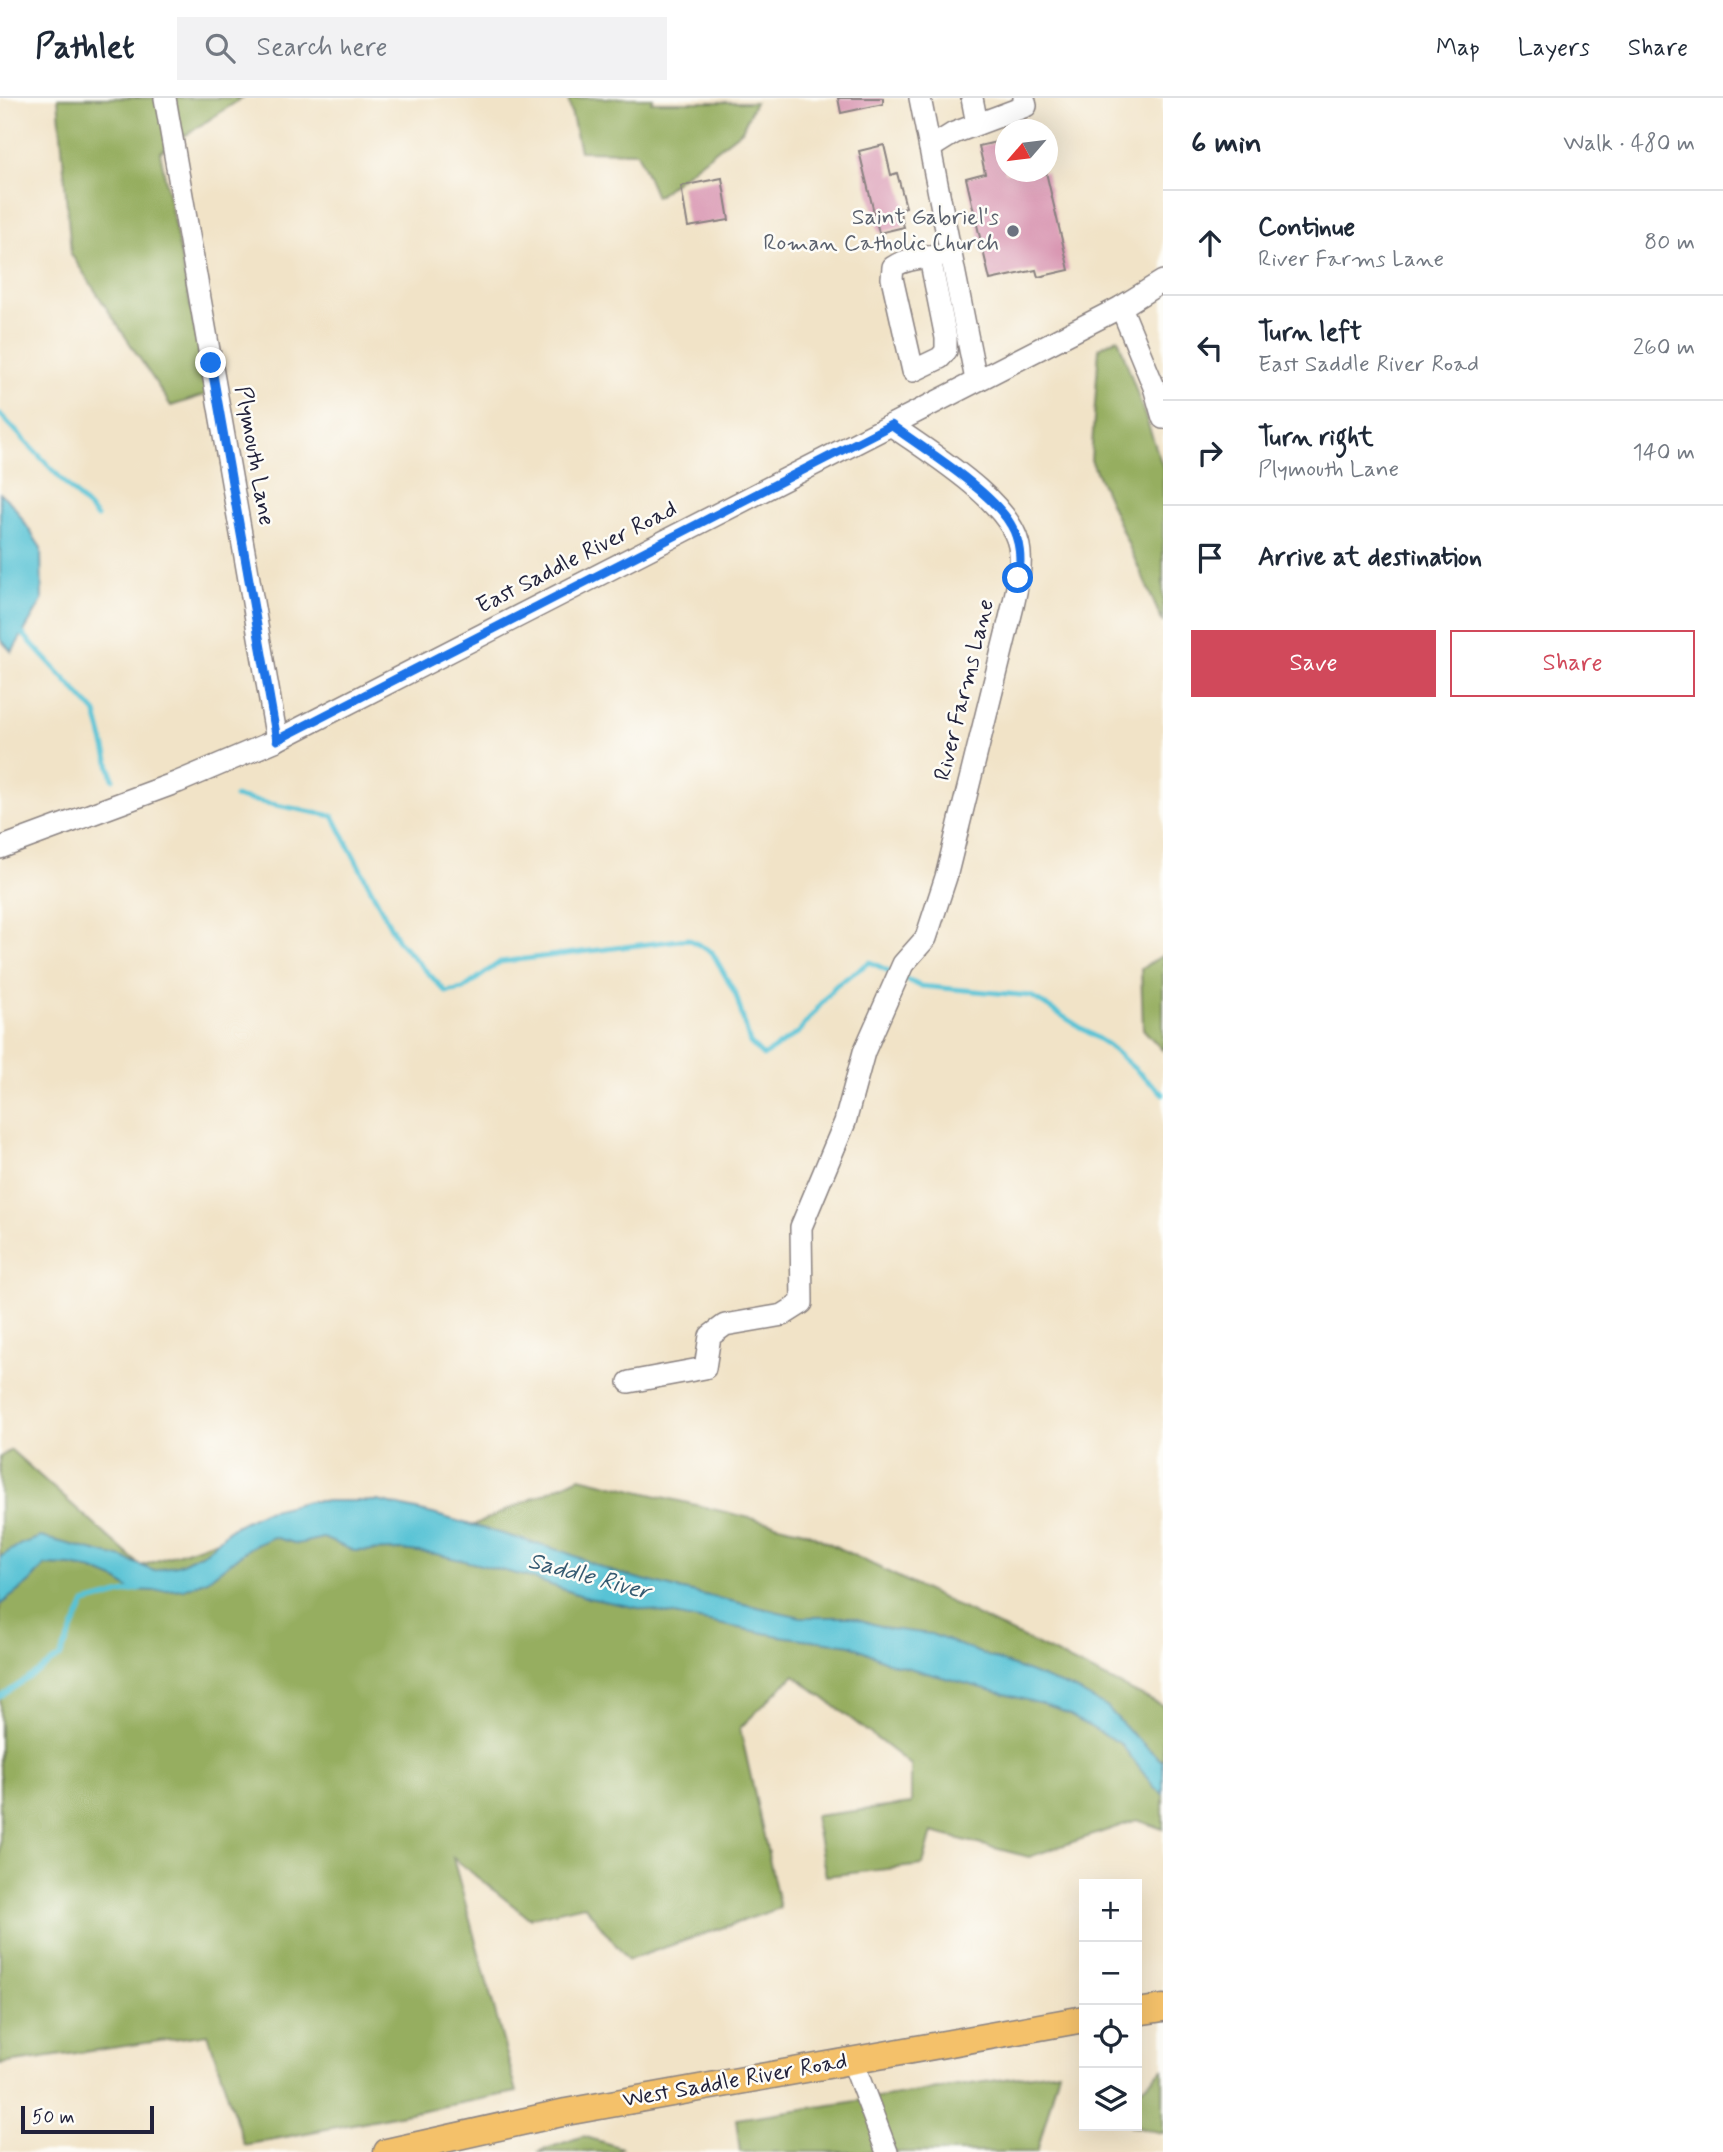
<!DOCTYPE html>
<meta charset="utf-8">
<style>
body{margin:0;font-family:Mynerve,sans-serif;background:#f2f2f3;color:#1f2937}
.controls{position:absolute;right:21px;bottom:21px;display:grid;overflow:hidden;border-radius:0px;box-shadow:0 7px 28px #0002}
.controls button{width:63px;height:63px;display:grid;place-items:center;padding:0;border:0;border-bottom:2px solid #e0e1e3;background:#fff;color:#1f2937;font:35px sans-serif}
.compass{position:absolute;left:995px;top:21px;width:63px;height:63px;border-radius:50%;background:#fff;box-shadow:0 7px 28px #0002;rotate:242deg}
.scale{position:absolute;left:21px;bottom:18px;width:133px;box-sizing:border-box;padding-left:7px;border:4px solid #22223b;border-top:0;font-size:19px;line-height:24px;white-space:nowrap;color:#22223b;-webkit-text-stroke:5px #fdfcf7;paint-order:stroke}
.stop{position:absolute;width:21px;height:21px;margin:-16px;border:5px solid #1a73e8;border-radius:50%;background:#fff}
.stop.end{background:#1a73e8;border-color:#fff;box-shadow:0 2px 7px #0008}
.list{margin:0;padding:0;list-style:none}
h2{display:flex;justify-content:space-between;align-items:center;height:91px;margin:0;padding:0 28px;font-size:30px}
h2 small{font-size:23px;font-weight:400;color:#747a83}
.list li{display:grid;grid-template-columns:46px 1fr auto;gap:21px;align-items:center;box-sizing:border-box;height:105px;padding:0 28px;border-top:2px solid #e0e1e3}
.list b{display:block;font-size:26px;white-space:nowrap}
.list p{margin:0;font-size:23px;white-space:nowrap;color:#747a83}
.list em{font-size:23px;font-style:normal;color:#747a83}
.actions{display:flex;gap:14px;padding:21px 28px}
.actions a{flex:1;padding:16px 0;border:2px solid #d1495b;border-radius:0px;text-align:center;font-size:24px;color:#d1495b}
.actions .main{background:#d1495b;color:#fff}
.icon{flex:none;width:38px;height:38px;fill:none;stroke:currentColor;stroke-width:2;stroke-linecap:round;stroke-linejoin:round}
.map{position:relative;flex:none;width:1163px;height:2054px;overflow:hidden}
header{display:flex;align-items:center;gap:42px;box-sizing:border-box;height:98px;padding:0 35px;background:#fff;border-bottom:2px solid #e0e1e3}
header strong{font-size:33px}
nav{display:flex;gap:38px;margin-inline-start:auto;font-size:24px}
.search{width:490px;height:63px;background:#f2f2f3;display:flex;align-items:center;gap:18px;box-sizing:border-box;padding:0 24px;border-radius:0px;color:#747a83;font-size:26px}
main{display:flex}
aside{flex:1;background:#fff}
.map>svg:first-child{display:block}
</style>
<header>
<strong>Pathlet</strong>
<div class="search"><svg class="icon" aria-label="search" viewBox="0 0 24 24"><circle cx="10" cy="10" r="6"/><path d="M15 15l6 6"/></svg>Search here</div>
<nav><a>Map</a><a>Layers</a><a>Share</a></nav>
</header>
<main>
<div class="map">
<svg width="1163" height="2054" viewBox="0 0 1163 2054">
<rect width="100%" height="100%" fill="#fdfcf7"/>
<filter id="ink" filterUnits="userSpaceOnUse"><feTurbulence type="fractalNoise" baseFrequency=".0143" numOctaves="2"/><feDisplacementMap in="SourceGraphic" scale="14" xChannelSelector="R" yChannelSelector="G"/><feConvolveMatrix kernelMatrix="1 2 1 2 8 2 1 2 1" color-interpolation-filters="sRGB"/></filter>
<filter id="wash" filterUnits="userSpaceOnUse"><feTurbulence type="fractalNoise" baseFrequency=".00686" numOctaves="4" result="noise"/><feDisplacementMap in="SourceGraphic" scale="28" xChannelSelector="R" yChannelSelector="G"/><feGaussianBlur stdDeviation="1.57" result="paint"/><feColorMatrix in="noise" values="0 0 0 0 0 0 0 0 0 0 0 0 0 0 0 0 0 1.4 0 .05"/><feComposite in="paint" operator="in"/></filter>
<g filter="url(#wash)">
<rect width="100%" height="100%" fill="#f1e3c7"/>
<g fill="#96ae60" stroke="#5c684e" stroke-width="2">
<polygon points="58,0 242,0 160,54 208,296 171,308 71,156"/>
<polygon points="568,0 653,0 651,4 755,4 742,32 656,99 637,54 580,53"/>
<polygon points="1118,240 1163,370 1163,525 1091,362 1099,250"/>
<polygon points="1163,857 1163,953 1143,931 1141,871"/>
<polygon points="11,1352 141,1468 271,1424 461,1433 580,1379 804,1433 1163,1608 1163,1731 1137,1722 1029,1759 932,1734 923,1767 826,1778 814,1718 911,1706 911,1667 794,1577 740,1630 780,1810 628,1862 584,1807 529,1820 453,1760 517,1994 244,2047 208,1936 0,1966 0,1359"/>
<polygon points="1163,1971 1163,2035 1129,2028 1137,2028 1137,1994"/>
<polygon points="1059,1973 1037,2054 740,2054 736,2021"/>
<polygon points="583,2038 622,2050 615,2054 537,2054"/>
</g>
<g fill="#59c3d5" stroke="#3e7288" stroke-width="2">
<polygon points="0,395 13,407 41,450 42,503 12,554 0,541"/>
<polygon points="309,1403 378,1403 433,1416 565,1454 613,1474 674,1490 801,1519 851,1519 889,1531 931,1536 1078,1593 1108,1610 1129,1633 1163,1664 1163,1696 1154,1689 1121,1646 1056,1610 890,1565 851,1547 779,1538 588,1500 525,1478 436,1456 401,1452 354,1453 323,1440 297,1446 273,1439 251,1449 207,1482 184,1491 155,1493 130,1492 119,1483 93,1472 71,1468 45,1467 30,1484 0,1507 0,1459 21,1446 41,1439 123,1460 154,1473 180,1466 207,1453 231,1430 263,1414"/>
</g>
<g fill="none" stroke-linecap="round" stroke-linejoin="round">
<g stroke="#59c3d5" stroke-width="5">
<polyline points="0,316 97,419"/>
<polyline points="23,536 96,615 113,681"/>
<polyline points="235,699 333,718 398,843 446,894 463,891 500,864 688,841 712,854 736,897 750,945 763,958 799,934 836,887 870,864 893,875"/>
<polyline points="902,879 920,888 1031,898 1108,947 1163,996"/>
<polyline points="0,1599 60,1559 85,1505 141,1490"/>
</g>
</g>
<g id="blocks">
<g fill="#d997b2">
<polygon points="838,0 883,0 883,6 841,15"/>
<polygon points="1005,42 1005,74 1046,74 1069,172 1038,179 1036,172 990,182 966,80 985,75 979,48"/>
<polygon points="884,47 891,77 897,75 906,109 899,111 904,129 879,135 859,53"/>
<polygon points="722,80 729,122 688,129 681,88"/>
</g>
</g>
</g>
<g filter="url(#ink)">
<use href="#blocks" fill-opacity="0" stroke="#8a8281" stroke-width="2"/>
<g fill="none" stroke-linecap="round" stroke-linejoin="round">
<g stroke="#8a8281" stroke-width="24">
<g id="minor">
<polyline points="165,0 277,642"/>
<polyline points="920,0 976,282"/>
<polyline points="972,0 977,26"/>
<polyline points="930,50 954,35 1026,8 1024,0"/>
<path d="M 930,160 L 946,240 L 946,253 L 940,260 L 913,273 L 892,180 L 893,169 C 907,159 934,159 951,156"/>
<polyline points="1121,209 1154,289 1163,320"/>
<polyline points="0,750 178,684 277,642 1121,209 1163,183"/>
<path d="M 629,1284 L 705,1270 L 710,1238 L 725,1227 L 783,1217 L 802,1205 L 801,1129 L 845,1024 L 864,954 L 903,866 L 926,840 L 946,779 L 1013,508 C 1017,489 1023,467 1019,448 C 1010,402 928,354 891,327"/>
<polyline points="852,1962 887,2054"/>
</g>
</g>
<g stroke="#8a8281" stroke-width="29">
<g id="major">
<polyline points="1137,1914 1163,1910"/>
<polyline points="387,2054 566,2014 1084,1921"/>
</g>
</g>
<use href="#minor" stroke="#fff" stroke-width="21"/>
<use href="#major" stroke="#f4c16a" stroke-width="26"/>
</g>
</g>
<g fill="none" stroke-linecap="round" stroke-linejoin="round" filter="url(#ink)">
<path stroke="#1a73e8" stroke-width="9" d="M 211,265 L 277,642 L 891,327 C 924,351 992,393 1011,427 C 1020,442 1022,463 1018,480"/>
</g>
<circle fill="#6b7280" stroke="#fdfcf7" stroke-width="2.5" cx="1013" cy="133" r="7"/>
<g text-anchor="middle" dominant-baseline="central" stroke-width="5" stroke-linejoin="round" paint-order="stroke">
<g font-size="23" fill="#5b616d" stroke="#fdfcf7" text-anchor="end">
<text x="999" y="120">Saint Gabriel's<tspan x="999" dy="26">Roman Catholic Church</tspan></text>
</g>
<g font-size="23" fill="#22223b" stroke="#fdfcf7">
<text transform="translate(254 358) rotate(80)">Plymouth Lane</text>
<text transform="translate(577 460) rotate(-27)">East Saddle River Road</text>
<text transform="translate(965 592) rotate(-76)">River Farms Lane</text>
<text transform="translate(735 1983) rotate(-10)">West Saddle River Road</text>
</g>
<g font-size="24" font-style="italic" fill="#355a71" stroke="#fdfcf7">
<text transform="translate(589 1479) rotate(15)">Saddle River</text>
</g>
</g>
</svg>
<div class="controls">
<button>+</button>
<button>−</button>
<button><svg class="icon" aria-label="locate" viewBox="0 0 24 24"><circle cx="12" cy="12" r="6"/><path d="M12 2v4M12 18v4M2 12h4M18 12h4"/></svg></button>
<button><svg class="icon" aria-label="layers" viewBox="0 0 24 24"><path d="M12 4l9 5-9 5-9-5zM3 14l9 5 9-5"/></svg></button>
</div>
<svg class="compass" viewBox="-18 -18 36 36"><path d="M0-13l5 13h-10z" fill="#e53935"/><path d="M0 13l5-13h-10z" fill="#747a83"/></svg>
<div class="scale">50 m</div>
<div class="stop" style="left:1018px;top:480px"></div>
<div class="stop end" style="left:211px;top:265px"></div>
</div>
<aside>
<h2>6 min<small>Walk · 480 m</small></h2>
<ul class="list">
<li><svg class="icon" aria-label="ahead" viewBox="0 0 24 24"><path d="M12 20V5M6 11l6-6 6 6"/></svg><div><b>Continue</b><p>River Farms Lane</p></div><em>80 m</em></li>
<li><svg class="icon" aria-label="left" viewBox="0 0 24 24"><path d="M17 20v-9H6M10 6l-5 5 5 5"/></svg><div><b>Turn left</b><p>East Saddle River Road</p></div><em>260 m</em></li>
<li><svg class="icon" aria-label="right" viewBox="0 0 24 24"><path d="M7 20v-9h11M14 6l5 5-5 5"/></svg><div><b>Turn right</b><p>Plymouth Lane</p></div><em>140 m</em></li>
<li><svg class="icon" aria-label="arrive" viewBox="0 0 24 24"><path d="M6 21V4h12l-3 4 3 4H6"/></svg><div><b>Arrive at destination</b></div></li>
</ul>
<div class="actions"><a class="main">Save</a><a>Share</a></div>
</aside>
</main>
